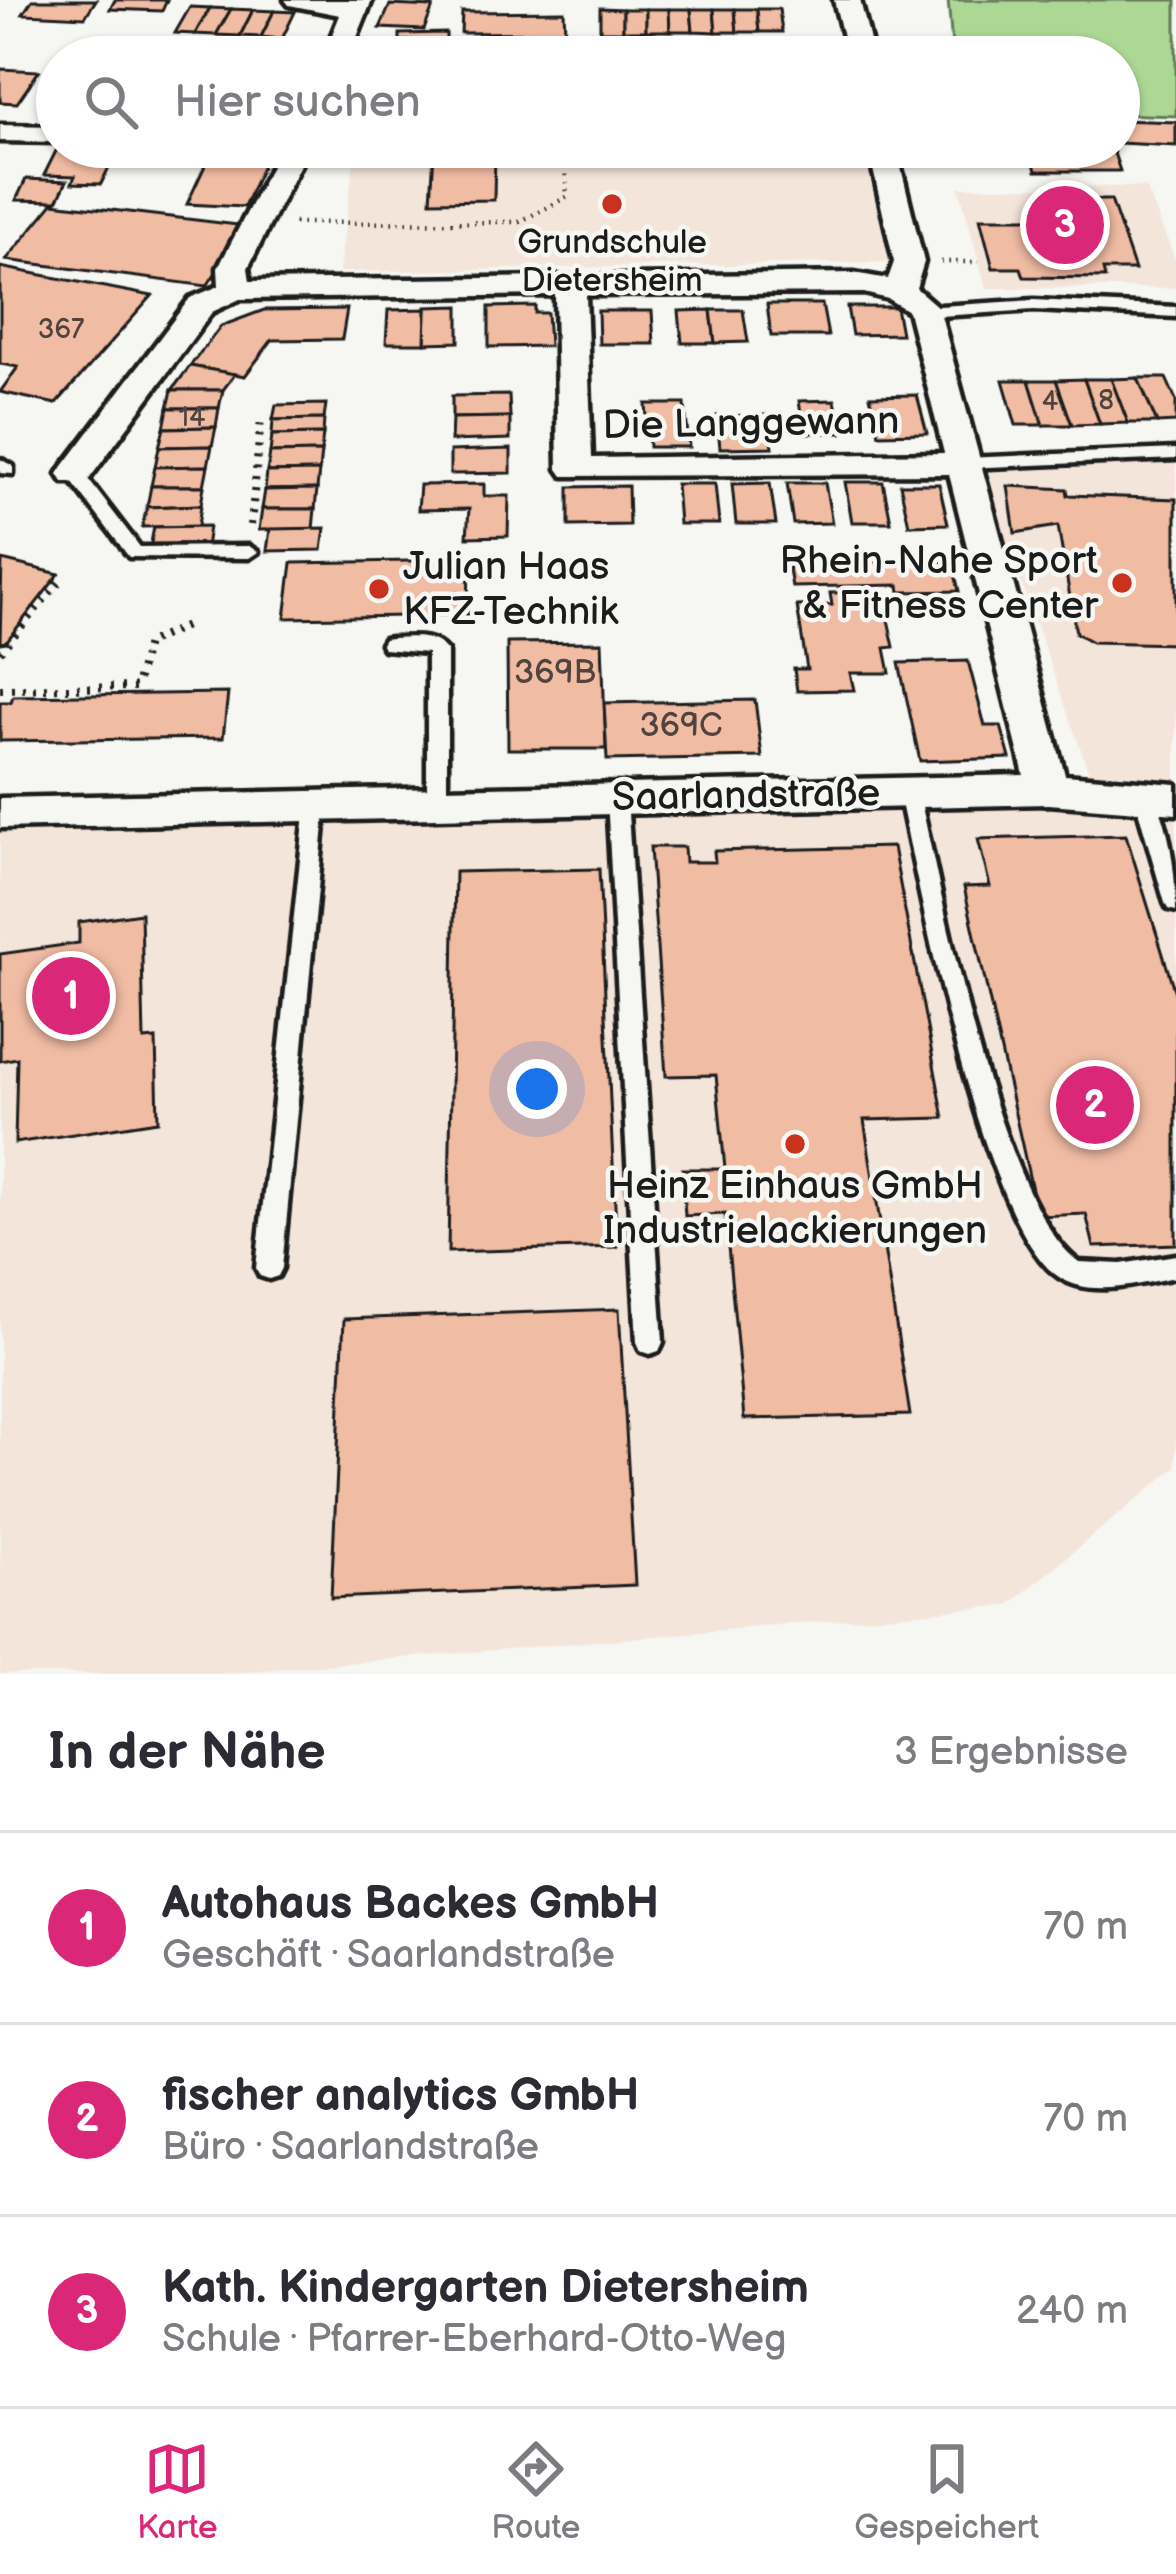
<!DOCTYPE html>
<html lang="de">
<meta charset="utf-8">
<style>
body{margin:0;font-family:"Balsamiq Sans",sans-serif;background:#f2f2f3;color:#2b2b33}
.you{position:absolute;left:537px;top:1089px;width:42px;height:42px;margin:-30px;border:9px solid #fff;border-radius:50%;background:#1a73e8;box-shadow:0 0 0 18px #1a73e833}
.badge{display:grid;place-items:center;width:78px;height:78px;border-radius:50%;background:#db2777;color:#fff;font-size:39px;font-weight:700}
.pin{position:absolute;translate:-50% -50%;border:6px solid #fff;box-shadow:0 3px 12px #0006}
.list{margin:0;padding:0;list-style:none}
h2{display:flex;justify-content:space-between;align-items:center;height:156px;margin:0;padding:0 48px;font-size:51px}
h2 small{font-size:39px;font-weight:400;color:#7c7c81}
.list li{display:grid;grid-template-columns:78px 1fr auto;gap:36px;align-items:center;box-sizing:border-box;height:192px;padding:0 48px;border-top:3px solid #e1e1e2}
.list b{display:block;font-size:45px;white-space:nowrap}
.list p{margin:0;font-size:39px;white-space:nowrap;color:#7c7c81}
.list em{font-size:39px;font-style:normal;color:#7c7c81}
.icon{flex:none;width:66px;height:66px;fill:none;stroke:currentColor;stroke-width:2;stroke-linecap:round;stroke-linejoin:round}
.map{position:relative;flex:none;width:1176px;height:1674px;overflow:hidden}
.search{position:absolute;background:#fff;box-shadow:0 3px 9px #0004;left:36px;right:36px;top:36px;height:132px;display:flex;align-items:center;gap:30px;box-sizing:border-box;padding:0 42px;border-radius:66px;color:#7c7c81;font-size:45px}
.sheet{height:732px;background:#fff}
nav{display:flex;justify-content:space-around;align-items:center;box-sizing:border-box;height:168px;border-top:3px solid #e1e1e2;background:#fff;font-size:33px;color:#7c7c81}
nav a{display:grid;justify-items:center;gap:6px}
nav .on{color:#db2777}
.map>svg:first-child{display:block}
</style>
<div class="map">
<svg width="1176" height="1674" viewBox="0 0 1176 1674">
<rect width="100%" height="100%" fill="#f6f6f2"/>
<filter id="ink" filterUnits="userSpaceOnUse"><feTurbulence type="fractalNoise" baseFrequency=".00833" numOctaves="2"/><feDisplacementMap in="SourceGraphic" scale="24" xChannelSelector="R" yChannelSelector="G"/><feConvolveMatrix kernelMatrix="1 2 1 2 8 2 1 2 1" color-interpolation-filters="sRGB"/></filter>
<g filter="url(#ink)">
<g fill="#f4e5db">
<polygon points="834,40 839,57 368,57 370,43"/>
<polygon points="356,147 862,147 891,262 339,272"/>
<polygon points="959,187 1146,187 1176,262 1176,288 986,288"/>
<polygon points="1176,460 1176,1467 1009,1605 219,1674 0,1674 0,829 1093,784 979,465"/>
</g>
<polygon fill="#acd795" stroke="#647a58" stroke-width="3" points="948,0 1176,0 1176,116 1119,114 1119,57 953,57"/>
<g fill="#f1bca4" stroke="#1c1c1c" stroke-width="3">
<polygon points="32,0 96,0 85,17 23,14"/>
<polygon points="115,0 167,0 162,11 110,9"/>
<polygon points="390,5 433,7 424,30 380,28"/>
<polygon points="190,7 210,8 195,34 175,33"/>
<polygon points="210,8 231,9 216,35 195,34"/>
<polygon points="600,8 623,9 623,31 600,31"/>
<polygon points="231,9 253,10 240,36 216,35"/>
<rect x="623" y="9" width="23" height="22"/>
<polygon points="646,9 669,9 670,31 646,31"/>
<polygon points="669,9 691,9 693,31 670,31"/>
<polygon points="691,9 714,9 716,32 693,31"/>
<polygon points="714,9 735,9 737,32 716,32"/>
<polygon points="735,9 757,9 759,32 737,32"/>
<polygon points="757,9 779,9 782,32 759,32"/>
<polygon points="253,10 274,11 261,37 240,36"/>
<polygon points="274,11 295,12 282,39 261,37"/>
<polygon points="564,11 565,32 461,33 462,12"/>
<polygon points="446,33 446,41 400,41 400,34"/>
<polygon points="0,69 39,71 17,103 0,102"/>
<polygon points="1119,120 1176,122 1176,146 1119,143"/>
<polygon points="58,147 92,147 85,160 112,161 101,184 72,183 75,176 44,175"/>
<polygon points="396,147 677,147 679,160 555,161 555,150 495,151 494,200 431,201 434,152 396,153"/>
<polygon points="1030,147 1112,147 1120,171 1036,171"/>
<polygon points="208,159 264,162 244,207 187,204"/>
<polygon points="26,179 67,181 57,201 16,200"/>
<polygon points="1065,200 1111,200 1135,270 1103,270 1105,278 1024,277 1021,268 993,268 980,218 1071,218"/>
<polygon points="53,203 246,226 207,286 6,260"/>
<polygon points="0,267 152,296 56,404 0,392 18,367 0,364"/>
<polygon points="767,304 822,304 828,336 771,336"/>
<polygon points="459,306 459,342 425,343 426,307"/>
<polygon points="535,306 535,313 547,313 549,346 489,347 489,307"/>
<polygon points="847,307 896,307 901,334 852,335"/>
<polygon points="347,309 342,339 272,340 245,376 190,366 221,326 264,310"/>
<polygon points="426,309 425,343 386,343 388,310"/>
<polygon points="711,310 715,343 682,343 679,311"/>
<polygon points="711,310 743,310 748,342 715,343"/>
<polygon points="598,311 652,311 654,344 599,344"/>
<polygon points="190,366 235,374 223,390 172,390"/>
<polygon points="1138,378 1157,423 1128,423 1111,379"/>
<polygon points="1138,378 1166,378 1176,400 1176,422 1157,423"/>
<polygon points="1084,379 1100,424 1072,425 1056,380"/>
<polygon points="1084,379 1111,379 1128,423 1100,424"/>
<polygon points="1003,380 1029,380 1043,425 1016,425"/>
<polygon points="1029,380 1056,380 1072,425 1043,425"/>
<polygon points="172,390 223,390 219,408 168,408"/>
<polygon points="509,395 510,417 452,418 452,396"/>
<polygon points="917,395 927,433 879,434 870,396"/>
<polygon points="835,400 841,433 804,433 799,401"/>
<polygon points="326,404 324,419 273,420 276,405"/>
<polygon points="646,404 685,404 689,447 649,447"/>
<polygon points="168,408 219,408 216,427 164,428"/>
<polygon points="769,415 773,447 720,448 717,416"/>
<polygon points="510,417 510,439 451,441 452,418"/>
<polygon points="324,419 323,434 272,435 273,420"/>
<polygon points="216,427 212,446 159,447 164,428"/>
<polygon points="323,434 321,452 270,453 272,435"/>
<polygon points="212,446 208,466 155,467 159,447"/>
<polygon points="511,449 511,473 450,474 450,451"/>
<polygon points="321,452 319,471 267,472 270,453"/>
<polygon points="208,466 204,486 151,486 155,467"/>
<polygon points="319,471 317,489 265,490 267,472"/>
<polygon points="845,482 883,482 891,522 852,522"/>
<polygon points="770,483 776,524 736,524 732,484"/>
<polygon points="787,483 825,483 832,523 793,524"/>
<polygon points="484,484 484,496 509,496 508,536 467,537 469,509 418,510 420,485"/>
<polygon points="676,484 715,484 719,524 679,524"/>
<polygon points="900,484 939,484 948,524 909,525"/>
<polygon points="151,486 204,486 201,505 147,507"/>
<polygon points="628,486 629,525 569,526 569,487"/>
<polygon points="1008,486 1067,489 1068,495 1176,499 1176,644 1092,642 1076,633 1058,526 1015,533"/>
<polygon points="317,489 315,509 262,509 265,490"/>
<polygon points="201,505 198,526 142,527 147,507"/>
<polygon points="262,509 315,509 313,529 259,530"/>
<polygon points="209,526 206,548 150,548 154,527"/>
<polygon points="325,528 322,550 267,551 270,529"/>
<polygon points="845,556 846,563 952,561 959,591 900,592 899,585 792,587 787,557"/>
<polygon points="2,560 59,574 6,642 0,643"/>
<polygon points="469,560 468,615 285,618 292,563"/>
<polygon points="882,592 894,647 885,648 890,673 850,673 854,690 797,691 794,669 807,669 797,606 832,605 830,593"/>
<polygon points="602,642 606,749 508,749 507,643"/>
<polygon points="968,661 985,726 1001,726 1010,758 920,761 899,663"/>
<polygon points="228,693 223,738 0,741 0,702 11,702 13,696"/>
<polygon points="755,700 762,757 607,760 604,703"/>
<polygon points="1126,835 1176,996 1176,1244 1094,1247 1086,1214 1038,1216 964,887 990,886 978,839"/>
<polygon points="650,847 684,847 685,862 715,862 714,851 893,847 944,1118 864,1120 910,1415 744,1419 725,1214 685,1216 682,1169 725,1169 716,1075 666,1076"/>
<polygon points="599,869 617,1247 448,1252 455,872"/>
<polygon points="141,913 144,1040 156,1039 158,1121 15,1143 17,1058 0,1061 0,954 79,943 79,922"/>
<polygon points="619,1309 635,1585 331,1598 344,1319"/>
</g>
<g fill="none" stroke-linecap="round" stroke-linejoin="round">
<g stroke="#1c1c1c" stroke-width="9">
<g id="service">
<polygon points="1034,300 1176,307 1176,317 1034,310 924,317 916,312 924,307"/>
<polygon points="1176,449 1176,459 964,468 955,463 964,458"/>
<polygon points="0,459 13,466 13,474 0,473"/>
<polygon points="75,469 81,470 140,547 249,546 258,552 249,558 129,557 66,474"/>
<path d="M 391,638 C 412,638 433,633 447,651 L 447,802 L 437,810 L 427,802 L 427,653 L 384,649 L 381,644 L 384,639 Z"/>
<path d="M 909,786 L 919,793 C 943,898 998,1203 1079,1262 L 1121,1264 L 1176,1255 L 1176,1277 C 1141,1283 1092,1299 1059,1277 C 982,1227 920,890 899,793 Z"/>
<path d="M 1144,789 C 1170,802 1176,883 1176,911 L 1168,909 L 1165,903 L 1134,796 Z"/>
<polygon points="617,790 627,798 663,1342 659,1351 650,1354 641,1351 637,1342 607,798"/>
<polygon points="316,796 326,804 282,1268 278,1276 269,1279 260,1276 256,1268 306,804"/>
</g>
</g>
<g stroke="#1c1c1c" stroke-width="9">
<g id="minor">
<polygon points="285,0 372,0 349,57 323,57 340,15 289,5"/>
<polygon points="834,0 860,0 874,57 848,57"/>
<polygon points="0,125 57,126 57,142 0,141"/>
<path d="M 281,147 L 309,147 L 248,268 L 250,281 L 854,273 L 888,279 L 894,262 L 868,147 L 896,147 L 924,262 L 916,288 L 939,308 L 1065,775 L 1176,784 L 1176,814 L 1048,804 L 0,828 L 0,798 L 1024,775 L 949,474 L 563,476 L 558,469 L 555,295 L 240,299 L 212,312 L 87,482 L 63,482 L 58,474 L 63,466 L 190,298 L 219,286 L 218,268 ZM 864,293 L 888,299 L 908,311 L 944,453 L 592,458 L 586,295 Z"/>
</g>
</g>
<g stroke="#1c1c1c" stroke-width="4.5" stroke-dasharray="1.5 6" stroke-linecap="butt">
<polyline points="371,49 469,57"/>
<polyline points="800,57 827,48"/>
<polyline points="294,223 519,222 567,197 565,165"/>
<polyline points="941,262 979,262"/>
</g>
<g stroke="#1c1c1c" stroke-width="8" stroke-dasharray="3 8" stroke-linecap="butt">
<polyline points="251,525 261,419"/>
<polyline points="0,652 63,577"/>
<polyline points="0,689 136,687 147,643 186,626"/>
</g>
<use href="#service" fill="#f6f6f2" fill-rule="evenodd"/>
<use href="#minor" fill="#f6f6f2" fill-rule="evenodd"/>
</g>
</g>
<g fill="#c8321e" stroke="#f6f6f2" stroke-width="4.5">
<circle cx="612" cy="204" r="12"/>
<circle cx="1122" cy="583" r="12"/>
<circle cx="379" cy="589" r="12"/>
<circle cx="795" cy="1144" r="12"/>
</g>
<g text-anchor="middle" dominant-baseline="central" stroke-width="9" stroke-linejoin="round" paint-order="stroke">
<g font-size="27" fill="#51443e">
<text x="61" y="330">367</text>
<text x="1106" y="401">8</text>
<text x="1050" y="402">4</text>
<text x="192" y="418">14</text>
</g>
<g font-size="33" fill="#1c1c1c" stroke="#f6f6f2">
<text x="612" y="243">Grundschule<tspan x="612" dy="38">Dietersheim</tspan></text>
</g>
<g font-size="33" fill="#51443e">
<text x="555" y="673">369B</text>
<text x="681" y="726">369C</text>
</g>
<g font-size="39" fill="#1c1c1c" stroke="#f6f6f2">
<text transform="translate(751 424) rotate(-1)">Die Langgewann</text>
<text transform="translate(746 796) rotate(-1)">Saarlandstraße</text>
</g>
<g font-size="39" fill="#1c1c1c" stroke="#f6f6f2" text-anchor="end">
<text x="1098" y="561">Rhein-Nahe Sport<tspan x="1098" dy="45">&amp; Fitness Center</tspan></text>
<text x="403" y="567" text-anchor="start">Julian Haas<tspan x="403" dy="45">KFZ-Technik</tspan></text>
<text x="795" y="1186" text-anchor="middle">Heinz Einhaus GmbH<tspan x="795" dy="45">Industrielackierungen</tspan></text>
</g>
</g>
</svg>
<div class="you"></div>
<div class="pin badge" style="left:71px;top:996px">1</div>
<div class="pin badge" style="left:1095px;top:1105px">2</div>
<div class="pin badge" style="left:1065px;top:225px">3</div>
<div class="search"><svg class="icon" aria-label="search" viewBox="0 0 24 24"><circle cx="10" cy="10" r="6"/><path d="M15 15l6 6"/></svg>Hier suchen</div>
</div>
<section class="sheet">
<h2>In der Nähe<small>3 Ergebnisse</small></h2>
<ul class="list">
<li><span class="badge">1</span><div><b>Autohaus Backes GmbH</b><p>Geschäft · Saarlandstraße</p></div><em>70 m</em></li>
<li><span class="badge">2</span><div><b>fischer analytics GmbH</b><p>Büro · Saarlandstraße</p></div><em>70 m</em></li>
<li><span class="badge">3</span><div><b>Kath. Kindergarten Dietersheim</b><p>Schule · Pfarrer-Eberhard-Otto-Weg</p></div><em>240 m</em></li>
</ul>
</section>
<nav>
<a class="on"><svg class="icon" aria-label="map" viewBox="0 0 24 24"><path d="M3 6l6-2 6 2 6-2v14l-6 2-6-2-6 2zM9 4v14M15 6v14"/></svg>Karte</a>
<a><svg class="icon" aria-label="directions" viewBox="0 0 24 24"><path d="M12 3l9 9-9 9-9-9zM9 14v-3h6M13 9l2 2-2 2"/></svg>Route</a>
<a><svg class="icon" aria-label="saved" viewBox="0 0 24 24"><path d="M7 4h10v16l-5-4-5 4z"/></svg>Gespeichert</a>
</nav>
